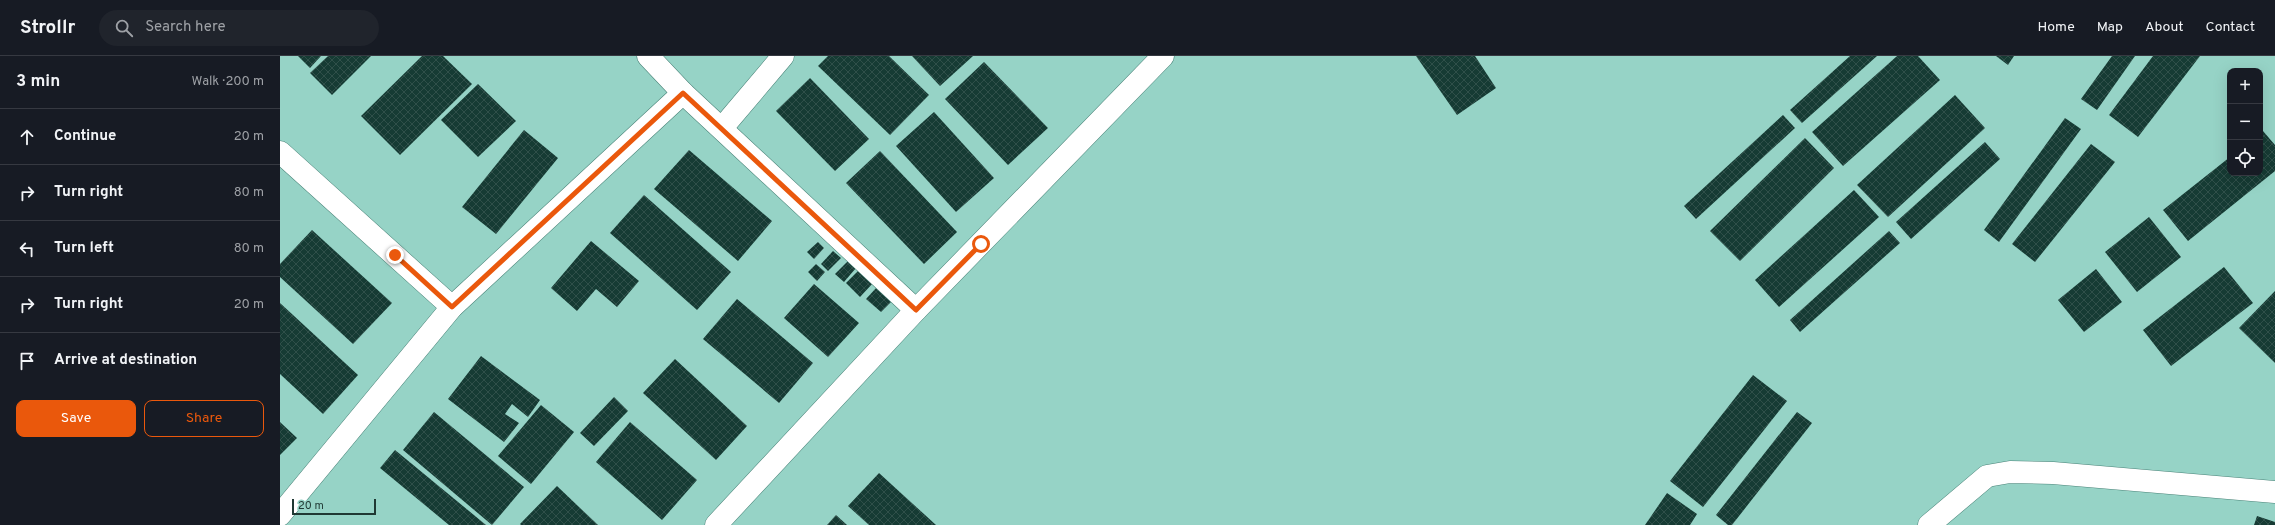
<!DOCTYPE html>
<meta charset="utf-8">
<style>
body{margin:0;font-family:Overpass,sans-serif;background:#20242c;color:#f1f3f6}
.controls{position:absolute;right:12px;top:12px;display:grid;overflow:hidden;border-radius:8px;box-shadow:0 4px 16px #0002}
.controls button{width:36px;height:36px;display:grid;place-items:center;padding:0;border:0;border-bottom:1px solid #363941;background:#171b24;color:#f1f3f6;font:20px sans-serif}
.scale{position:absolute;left:12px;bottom:10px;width:84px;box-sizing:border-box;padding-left:4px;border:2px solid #1f3833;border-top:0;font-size:11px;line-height:14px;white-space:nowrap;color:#1f3833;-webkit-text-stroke:3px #96d3c6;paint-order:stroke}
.stop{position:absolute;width:12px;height:12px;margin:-9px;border:3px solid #ea580c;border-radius:50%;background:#fff}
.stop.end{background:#ea580c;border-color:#fff;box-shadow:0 1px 4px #0008}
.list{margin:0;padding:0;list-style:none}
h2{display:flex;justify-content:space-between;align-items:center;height:52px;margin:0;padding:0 16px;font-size:17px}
h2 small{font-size:13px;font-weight:400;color:#9ea1a6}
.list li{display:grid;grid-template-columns:26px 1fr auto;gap:12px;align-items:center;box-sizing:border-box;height:56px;padding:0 16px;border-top:1px solid #363941}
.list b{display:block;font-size:15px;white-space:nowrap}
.list em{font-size:13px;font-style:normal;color:#9ea1a6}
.actions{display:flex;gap:8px;padding:12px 16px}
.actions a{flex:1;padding:9px 0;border:1px solid #ea580c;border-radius:8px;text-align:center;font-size:14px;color:#ea580c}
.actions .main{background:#ea580c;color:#fff}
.icon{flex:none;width:22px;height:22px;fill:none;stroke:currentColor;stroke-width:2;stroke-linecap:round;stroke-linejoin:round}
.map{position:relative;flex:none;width:1995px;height:469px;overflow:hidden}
header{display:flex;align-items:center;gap:24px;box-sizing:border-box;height:56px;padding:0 20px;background:#171b24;border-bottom:1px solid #363941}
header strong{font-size:19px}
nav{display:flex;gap:22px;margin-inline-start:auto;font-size:14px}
.search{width:280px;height:36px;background:#20242c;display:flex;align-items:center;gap:10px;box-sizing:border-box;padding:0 14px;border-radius:22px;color:#9ea1a6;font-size:15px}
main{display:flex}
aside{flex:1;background:#171b24}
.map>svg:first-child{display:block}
</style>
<header>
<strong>Strollr</strong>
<div class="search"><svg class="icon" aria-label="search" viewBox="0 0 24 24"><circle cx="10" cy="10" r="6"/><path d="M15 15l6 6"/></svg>Search here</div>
<nav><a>Home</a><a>Map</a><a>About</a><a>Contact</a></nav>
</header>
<main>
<aside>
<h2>3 min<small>Walk · 200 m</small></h2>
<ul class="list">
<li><svg class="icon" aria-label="ahead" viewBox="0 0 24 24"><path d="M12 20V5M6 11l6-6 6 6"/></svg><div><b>Continue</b></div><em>20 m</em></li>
<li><svg class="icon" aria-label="right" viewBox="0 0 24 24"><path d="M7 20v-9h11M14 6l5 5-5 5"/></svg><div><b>Turn right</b></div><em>80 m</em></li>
<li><svg class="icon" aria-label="left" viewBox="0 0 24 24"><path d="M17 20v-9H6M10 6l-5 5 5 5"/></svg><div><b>Turn left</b></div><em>80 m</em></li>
<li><svg class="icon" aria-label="right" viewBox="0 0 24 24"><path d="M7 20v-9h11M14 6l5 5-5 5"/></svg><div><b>Turn right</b></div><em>20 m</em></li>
<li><svg class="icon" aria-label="arrive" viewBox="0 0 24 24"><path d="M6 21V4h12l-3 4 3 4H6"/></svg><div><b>Arrive at destination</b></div></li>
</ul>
<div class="actions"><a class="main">Save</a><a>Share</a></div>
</aside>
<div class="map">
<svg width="1995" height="469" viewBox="0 0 1995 469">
<defs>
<pattern id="building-cross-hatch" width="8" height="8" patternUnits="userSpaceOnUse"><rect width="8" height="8" fill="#163b34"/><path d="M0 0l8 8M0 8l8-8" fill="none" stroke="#2f4f49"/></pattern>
</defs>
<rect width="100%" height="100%" fill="#96d3c6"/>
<g fill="url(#building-cross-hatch)">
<polygon points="18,0 41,0 30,12"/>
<polygon points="48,0 91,0 52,39 30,17"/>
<polygon points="142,0 163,0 192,28 120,99 81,60"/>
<polygon points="548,0 609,0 649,39 610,79 538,10"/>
<polygon points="632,0 693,0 660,30"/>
<polygon points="1136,0 1195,0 1216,32 1177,59"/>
<polygon points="1570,0 1597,0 1522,67 1510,54"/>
<polygon points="1617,0 1638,0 1660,24 1563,110 1532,76"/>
<polygon points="1716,0 1734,0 1728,9"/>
<polygon points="1832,0 1855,0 1817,54 1801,43"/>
<polygon points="1873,0 1920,0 1858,81 1829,59"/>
<polygon points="704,6 768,72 728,109 665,43"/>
<polygon points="530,22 589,83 555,115 496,55"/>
<polygon points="198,28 236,65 198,101 161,64"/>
<polygon points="1675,39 1705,72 1608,161 1577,129"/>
<polygon points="654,56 714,122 676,156 616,90"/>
<polygon points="1503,59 1515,72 1416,163 1404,150"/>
<polygon points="1785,62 1801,73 1719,186 1704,174"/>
<polygon points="244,74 278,102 216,178 182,151"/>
<polygon points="1983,75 1995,89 1995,115 1908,185 1883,154 1950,101 1950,117 1980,117 1980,77"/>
<polygon points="1525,82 1554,112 1460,205 1430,175"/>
<polygon points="1705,86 1720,103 1631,183 1616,166"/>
<polygon points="1811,88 1835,106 1755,206 1732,188"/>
<polygon points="409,94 492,165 458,205 374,133"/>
<polygon points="600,95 677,176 644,208 566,127"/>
<polygon points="1574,134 1599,161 1499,251 1475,224"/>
<polygon points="364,139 451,216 417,254 330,177"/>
<polygon points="1869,161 1901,201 1857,236 1825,196"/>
<polygon points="32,174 112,247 73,288 0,221 0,208"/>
<polygon points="1609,175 1620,187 1520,276 1510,264"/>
<polygon points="311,185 359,225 337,251 316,233 297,255 271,232"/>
<polygon points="538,186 544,192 534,203 527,196"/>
<polygon points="553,195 561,202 548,215 541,208"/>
<polygon points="568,205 576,212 564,226 555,218"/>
<polygon points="536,208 545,216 537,225 528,216"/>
<polygon points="1944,211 1973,247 1891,310 1863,274"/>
<polygon points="1816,213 1842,246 1804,276 1778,244"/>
<polygon points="579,214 593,227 580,241 566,227"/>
<polygon points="534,228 579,267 548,301 504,262"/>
<polygon points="597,231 612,245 601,256 586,243"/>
<polygon points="1995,235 1995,307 1959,272"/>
<polygon points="457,243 533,307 499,347 423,283"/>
<polygon points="0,247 78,319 43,358 0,318"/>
<polygon points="201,300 260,344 248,361 232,348 225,358 239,367 224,386 168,343"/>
<polygon points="395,303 467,370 436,404 363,337"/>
<polygon points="1473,319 1507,345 1423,451 1390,425"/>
<polygon points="334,341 348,355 314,390 300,377"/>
<polygon points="261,349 294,376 251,428 218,400"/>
<polygon points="154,356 244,431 212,469 123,394"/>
<polygon points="1517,356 1532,367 1452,469 1448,469 1436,459"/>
<polygon points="0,366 17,382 0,399"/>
<polygon points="350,366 417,424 382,464 316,406"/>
<polygon points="115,394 206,469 169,469 100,412"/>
<polygon points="599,417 656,469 589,469 568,450"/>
<polygon points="277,430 318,469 241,469 240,468"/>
<polygon points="1387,437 1417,458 1410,469 1365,469"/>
<polygon points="556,459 567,469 547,469"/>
<polygon points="1977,460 1995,466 1995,469 1974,469"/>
</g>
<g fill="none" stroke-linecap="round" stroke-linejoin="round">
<g stroke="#498378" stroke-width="23">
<g id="minor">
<polyline points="368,0 403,37 636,254"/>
<polyline points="442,72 503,0"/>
<polyline points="0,96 172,251"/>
<polyline points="0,459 172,251 403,37"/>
<polyline points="436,469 636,254 883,0"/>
<polyline points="1649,469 1707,420 1730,416 1773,417 1995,436"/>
</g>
</g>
<use href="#minor" stroke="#fff" stroke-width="22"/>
</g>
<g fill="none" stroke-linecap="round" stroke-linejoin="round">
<polyline stroke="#ea580c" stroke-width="5" points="115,199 172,251 403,37 636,254 701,188"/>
</g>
</svg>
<div class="controls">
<button>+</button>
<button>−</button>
<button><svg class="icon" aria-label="locate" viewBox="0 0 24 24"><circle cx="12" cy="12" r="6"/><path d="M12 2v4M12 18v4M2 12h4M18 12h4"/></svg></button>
</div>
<div class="scale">20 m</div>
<div class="stop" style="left:701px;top:188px"></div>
<div class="stop end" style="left:115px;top:199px"></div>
</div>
</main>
